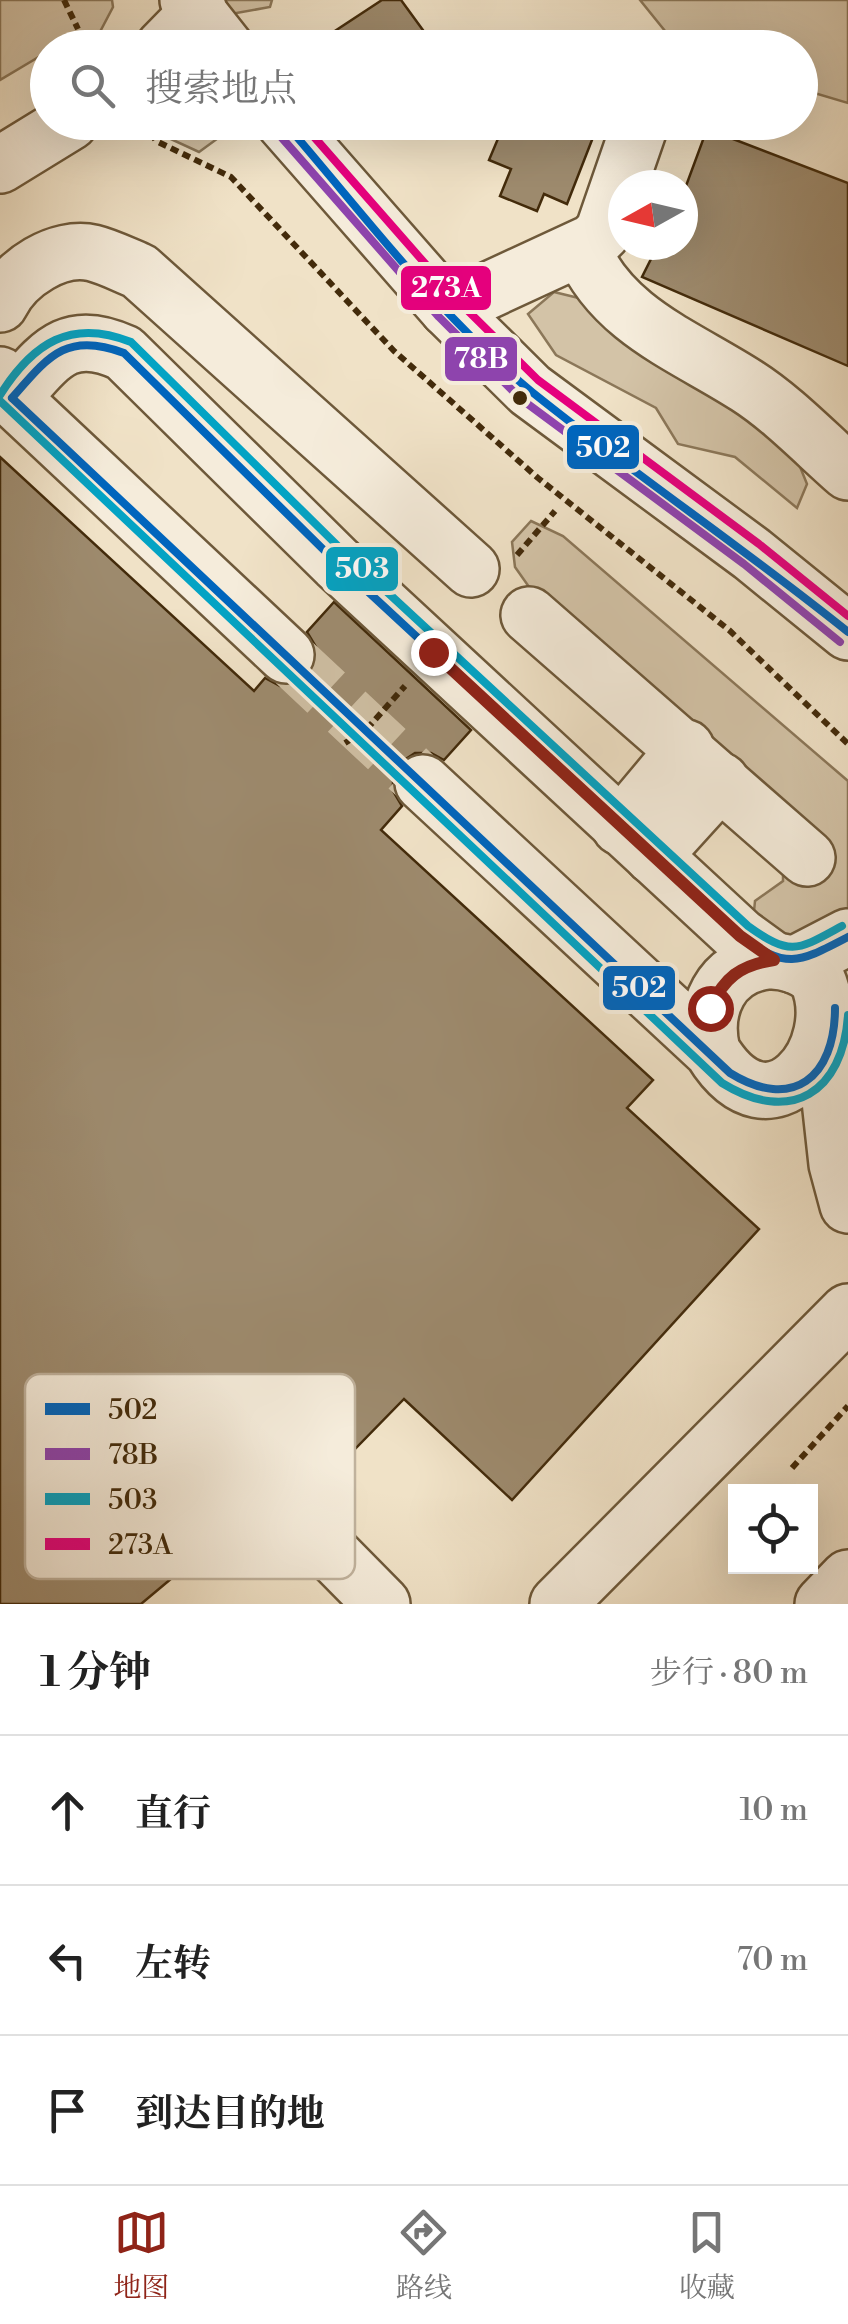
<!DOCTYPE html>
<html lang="zh">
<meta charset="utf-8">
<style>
body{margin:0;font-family:"Libre Bodoni","Noto Serif SC",serif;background:#f2f2f2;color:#222}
.controls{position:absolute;right:30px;bottom:30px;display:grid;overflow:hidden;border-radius:0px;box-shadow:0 10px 40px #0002}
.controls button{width:90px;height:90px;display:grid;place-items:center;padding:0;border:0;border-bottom:2px solid #e0e0e0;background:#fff;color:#222;font:50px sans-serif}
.compass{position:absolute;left:608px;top:170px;width:90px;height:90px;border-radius:50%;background:#fff;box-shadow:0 10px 40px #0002;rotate:262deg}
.stop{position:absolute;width:30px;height:30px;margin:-22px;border:8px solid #8f2418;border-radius:50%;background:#fff}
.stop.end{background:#8f2418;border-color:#fff;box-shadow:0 2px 10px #0008}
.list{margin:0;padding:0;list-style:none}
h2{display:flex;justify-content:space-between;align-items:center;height:130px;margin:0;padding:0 40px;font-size:42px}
h2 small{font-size:32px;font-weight:400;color:#767676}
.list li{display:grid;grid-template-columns:65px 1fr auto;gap:30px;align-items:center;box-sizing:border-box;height:150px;padding:0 40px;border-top:2px solid #e0e0e0}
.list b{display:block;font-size:38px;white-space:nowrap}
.list em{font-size:32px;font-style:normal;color:#767676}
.icon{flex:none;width:55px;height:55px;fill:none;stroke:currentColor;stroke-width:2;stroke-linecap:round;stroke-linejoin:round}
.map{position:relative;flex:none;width:848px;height:1604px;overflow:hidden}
.search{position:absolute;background:#fff;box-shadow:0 10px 40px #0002;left:30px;right:30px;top:30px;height:110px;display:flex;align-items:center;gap:25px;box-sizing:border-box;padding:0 35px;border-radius:55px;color:#767676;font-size:38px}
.sheet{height:580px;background:#fff}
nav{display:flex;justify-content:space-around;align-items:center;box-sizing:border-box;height:140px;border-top:2px solid #e0e0e0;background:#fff;font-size:28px;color:#767676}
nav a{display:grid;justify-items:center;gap:5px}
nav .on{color:#8f2418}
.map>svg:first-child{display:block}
</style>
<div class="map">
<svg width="848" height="1604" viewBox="0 0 848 1604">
<rect width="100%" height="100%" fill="#f0e2c7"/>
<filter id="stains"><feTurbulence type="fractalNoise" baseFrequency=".002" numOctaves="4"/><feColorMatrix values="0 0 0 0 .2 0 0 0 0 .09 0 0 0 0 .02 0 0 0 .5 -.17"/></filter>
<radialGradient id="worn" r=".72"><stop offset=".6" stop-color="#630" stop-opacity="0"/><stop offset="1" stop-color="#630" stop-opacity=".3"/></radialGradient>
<g fill="#d3c3a7" stroke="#8b7759" stroke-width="2.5">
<polygon points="0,0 112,0 113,7 92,47 48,48 47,52 0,80"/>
<polygon points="172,0 272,0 270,7 231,14"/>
<polygon points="640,0 848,0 848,103 801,89 800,48 678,47"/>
<polygon points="154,123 207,123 221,136 199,152 162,135"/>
<polygon points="554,292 595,302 792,447 807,484 797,508 735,457 678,444 656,408 556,355 528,314"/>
<polygon points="531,521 563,536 848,781 848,913 795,949 753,922 755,901 783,881 783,863 534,594 515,567 512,542"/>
</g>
<g fill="#9d8a6d" stroke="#432b0b" stroke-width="2.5">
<polygon points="382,0 401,0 436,48 309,48"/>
<polygon points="505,122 599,122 567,204 544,194 537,211 500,196 511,169 489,160"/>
<polygon points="707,129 848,183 848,366 642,277 658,245 683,245 683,194"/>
<polygon points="0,457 254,691 265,678 280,686 294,685 309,676 317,661 316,647 307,632 334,602 471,730 444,760 431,753 415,753 400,763 393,775 393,791 402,806 381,830 653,1080 627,1108 759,1229 512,1500 404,1399 312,1493 294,1492 278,1501 271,1515 273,1534 248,1560 221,1537 141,1604 0,1604"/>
</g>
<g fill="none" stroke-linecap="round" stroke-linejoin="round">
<polyline stroke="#cdbda1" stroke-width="55" stroke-dasharray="55 28" stroke-linecap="butt" points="286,655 423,783"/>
<g stroke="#6e593a" stroke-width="60">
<g id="minor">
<polyline points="188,0 226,48"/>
<polyline points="163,48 199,11"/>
<polyline points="284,122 448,309 530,390 752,554 848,632"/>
<polyline points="0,165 70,122"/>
<path d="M 582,249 C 613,321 685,346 747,386 C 783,409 816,444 848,472"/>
<path d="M 0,304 C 15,273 58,245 93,253 C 109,257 124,265 139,271 L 471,569"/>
<polyline points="448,309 593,242 603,232 641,122"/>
<polyline points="0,375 12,398 286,655"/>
<path d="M 12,398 C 48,358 66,326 124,353 L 337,563 L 740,936 L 773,960"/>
<polyline points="529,615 807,858"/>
<path d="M 423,783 L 712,1051 C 770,1146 848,1048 817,979 C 805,967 785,960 768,961 C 720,966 702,1009 712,1051"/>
<polyline points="620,827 686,748"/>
<polyline points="653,856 721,781"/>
<polyline points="794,965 848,937"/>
<polyline points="826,1064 837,1164 848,1205"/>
<polyline points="301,1522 382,1604"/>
<polyline points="558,1604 848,1312"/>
<polyline points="823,1604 848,1578"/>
</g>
</g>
<g stroke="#432b0b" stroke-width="6" stroke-dasharray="8 5" stroke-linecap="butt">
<polyline points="64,0 78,29"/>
<polyline points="144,122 156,141 231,177 394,351 538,478 729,630 848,744"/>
<polyline points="517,555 555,511"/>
<polyline points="345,743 366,730 405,686"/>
<polyline points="792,1468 848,1406"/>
</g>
<use href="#minor" stroke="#f5ecdb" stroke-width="55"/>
<g stroke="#f5ecdb" stroke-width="15">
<g id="bus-1">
<path d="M 284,122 C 363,213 439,316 532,392 C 635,475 745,549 848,632"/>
<path d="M 12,398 L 730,1073 C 793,1112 835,1077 835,1008"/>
<path d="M 12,398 C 48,357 66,331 124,353 L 337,563 L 740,936 C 788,970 798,963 848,937"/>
</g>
</g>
<g stroke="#f5ecdb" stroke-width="15">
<polyline id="bus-2" points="275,130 439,317 521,399 744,564 840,642"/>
</g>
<g stroke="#f5ecdb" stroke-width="15">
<g id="bus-3">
<path d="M 0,395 C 33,343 71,318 131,342 L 346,554 L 748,926 C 791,957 798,950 842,926"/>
<path d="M 0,401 L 722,1083 C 791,1126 843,1092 848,1015"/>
</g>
</g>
<g stroke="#f5ecdb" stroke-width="15">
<polyline id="bus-4" points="301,122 457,300 538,380 759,544 848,616"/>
</g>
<use href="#bus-1" stroke="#0065bd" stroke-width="8"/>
<use href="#bus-2" stroke="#8e44ad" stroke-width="8"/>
<use href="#bus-3" stroke="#03a3c4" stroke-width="8"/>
<use href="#bus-4" stroke="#e5007d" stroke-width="8"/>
</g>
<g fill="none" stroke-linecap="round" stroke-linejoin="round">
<path stroke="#8f2418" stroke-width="12" d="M 433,652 L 740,936 L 774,960 C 740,965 724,978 710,1008"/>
</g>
<circle fill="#432b0b" stroke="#f5ecdb" stroke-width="4" cx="520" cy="398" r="9"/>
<rect x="25" y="1374" width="330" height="205" rx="15" fill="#f5ecdb" stroke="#c0b29d" stroke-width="2.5"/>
<rect x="45" y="1403" width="45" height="12" fill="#0065bd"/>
<rect x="45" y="1448" width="45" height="12" fill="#8e44ad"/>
<rect x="45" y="1493" width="45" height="12" fill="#03a3c4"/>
<rect x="45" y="1538" width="45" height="12" fill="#e5007d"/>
<g font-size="28" fill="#432b0b">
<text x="108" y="1419">502</text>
<text x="108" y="1464">78B</text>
<text x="108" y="1509">503</text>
<text x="108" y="1554">273A</text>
</g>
<g stroke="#f5ecdb" stroke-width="4">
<rect x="399" y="264" width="94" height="48" rx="10" fill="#e5007d"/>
<rect x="443" y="335" width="76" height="48" rx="10" fill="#8e44ad"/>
<rect x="565" y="423" width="76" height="48" rx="10" fill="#0065bd"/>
<rect x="324" y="545" width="76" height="48" rx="10" fill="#03a3c4"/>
<rect x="601" y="964" width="76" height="48" rx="10" fill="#0065bd"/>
</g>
<g font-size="28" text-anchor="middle" font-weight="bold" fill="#fff">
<text x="446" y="297">273A</text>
<text x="481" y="368">78B</text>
<text x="603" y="457">502</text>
<text x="362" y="578">503</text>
<text x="639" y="997">502</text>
</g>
<rect width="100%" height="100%" filter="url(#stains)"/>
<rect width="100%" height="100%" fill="url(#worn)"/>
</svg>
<div class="controls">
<button><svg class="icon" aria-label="locate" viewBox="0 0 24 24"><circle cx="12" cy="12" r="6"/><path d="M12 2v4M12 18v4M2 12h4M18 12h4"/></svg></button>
</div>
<svg class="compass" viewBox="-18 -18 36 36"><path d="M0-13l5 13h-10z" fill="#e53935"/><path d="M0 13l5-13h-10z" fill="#767676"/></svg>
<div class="stop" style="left:710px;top:1008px"></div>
<div class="stop end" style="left:433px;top:652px"></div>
<div class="search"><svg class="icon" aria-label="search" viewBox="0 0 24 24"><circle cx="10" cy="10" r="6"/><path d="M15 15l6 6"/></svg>搜索地点</div>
</div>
<section class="sheet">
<h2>1 分钟<small>步行 · 80 m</small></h2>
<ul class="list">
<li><svg class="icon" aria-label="ahead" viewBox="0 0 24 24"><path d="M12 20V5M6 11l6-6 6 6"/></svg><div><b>直行</b></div><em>10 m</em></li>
<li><svg class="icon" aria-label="left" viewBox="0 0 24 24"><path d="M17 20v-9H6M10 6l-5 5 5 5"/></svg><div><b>左转</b></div><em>70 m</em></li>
<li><svg class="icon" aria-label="arrive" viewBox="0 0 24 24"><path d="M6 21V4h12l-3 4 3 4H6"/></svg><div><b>到达目的地</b></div></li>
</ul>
</section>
<nav>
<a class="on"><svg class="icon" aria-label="map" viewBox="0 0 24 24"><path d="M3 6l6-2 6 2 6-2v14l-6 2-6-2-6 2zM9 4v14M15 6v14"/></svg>地图</a>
<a><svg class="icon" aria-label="directions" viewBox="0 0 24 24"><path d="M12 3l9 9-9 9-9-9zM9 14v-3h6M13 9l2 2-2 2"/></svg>路线</a>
<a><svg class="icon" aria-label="saved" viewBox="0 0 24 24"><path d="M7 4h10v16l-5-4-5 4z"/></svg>收藏</a>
</nav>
